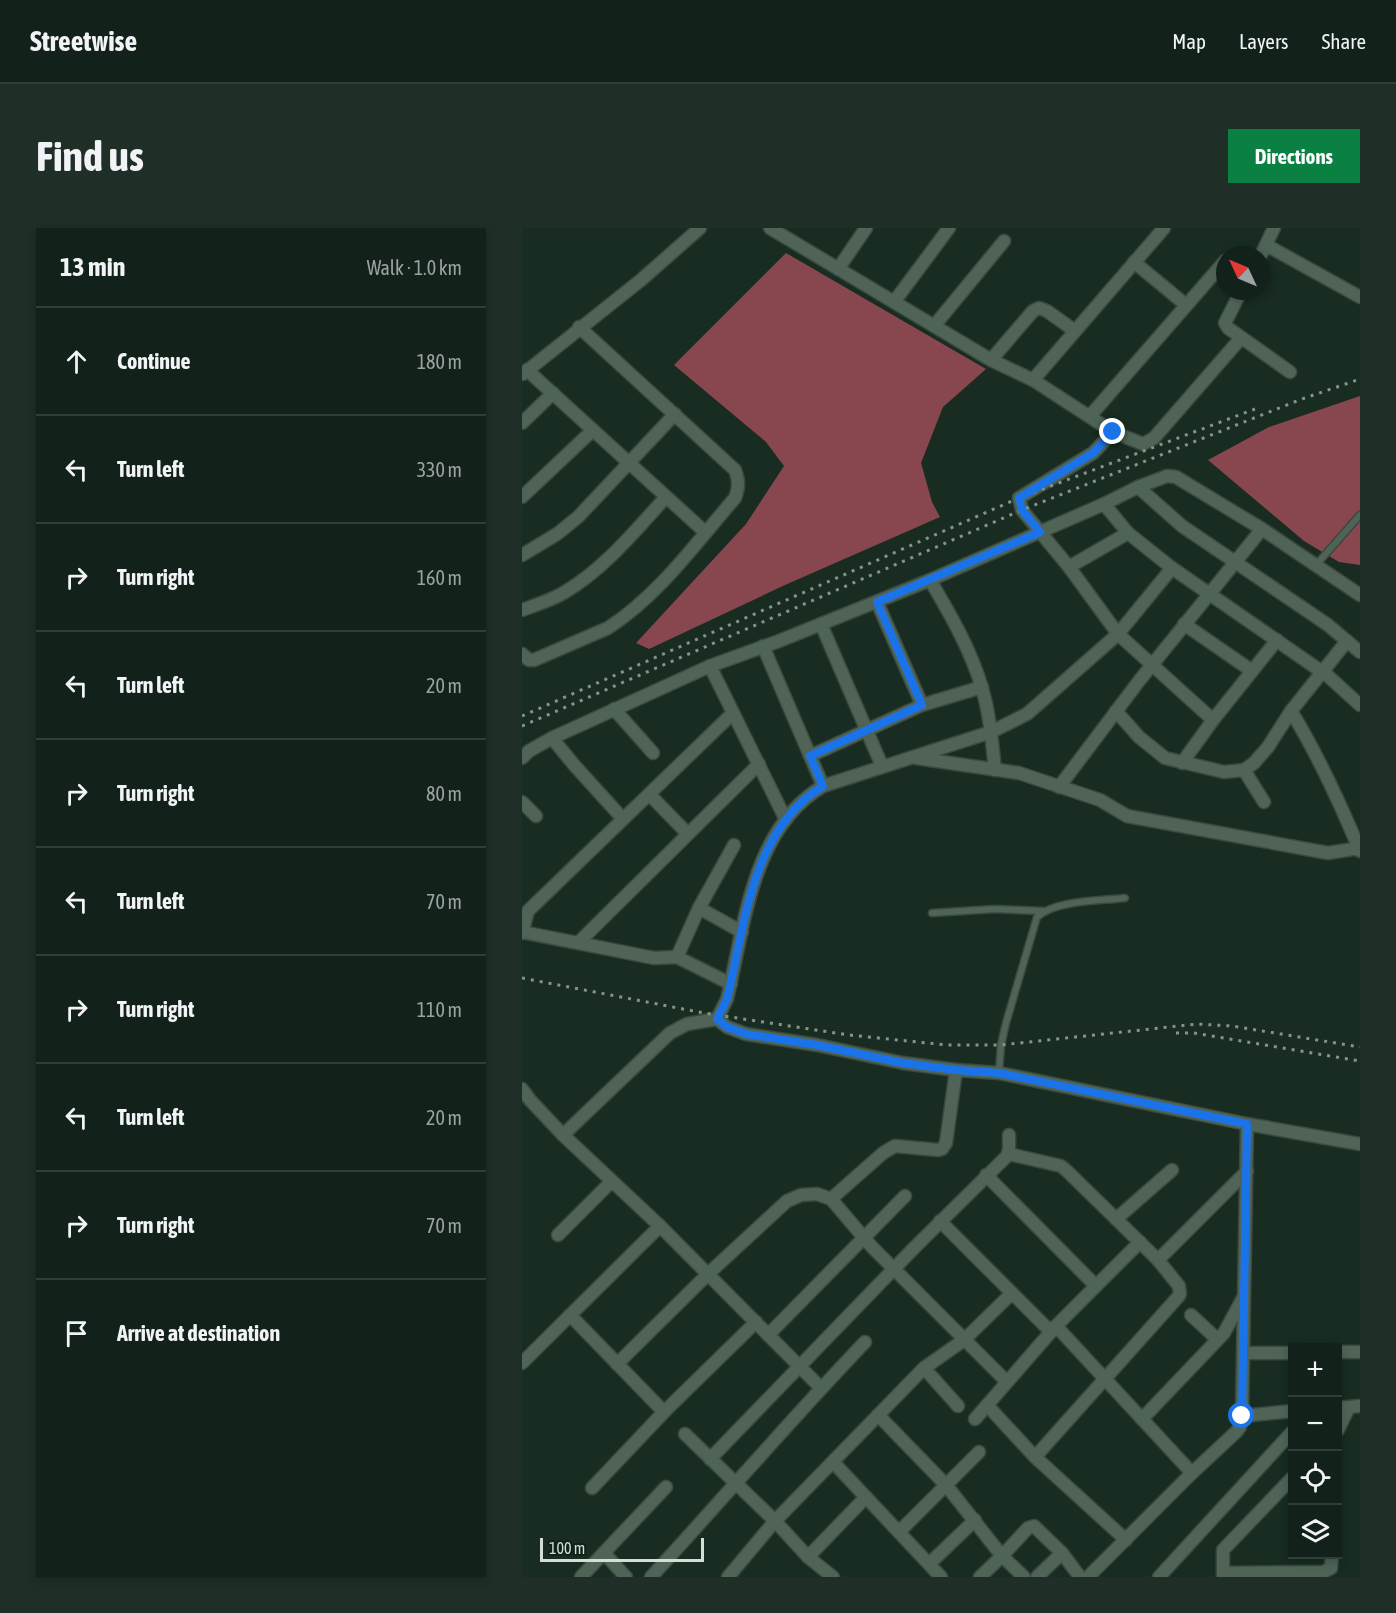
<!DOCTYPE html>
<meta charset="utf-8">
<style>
body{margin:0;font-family:"Asap Condensed",sans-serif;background:#1f2e26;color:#f1f3f6}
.controls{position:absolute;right:18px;bottom:18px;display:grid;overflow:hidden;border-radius:0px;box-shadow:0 3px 9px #0003}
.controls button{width:54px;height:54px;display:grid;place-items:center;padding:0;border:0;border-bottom:2px solid #313e38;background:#122119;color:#f1f3f6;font:30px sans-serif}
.compass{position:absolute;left:694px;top:18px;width:54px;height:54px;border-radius:50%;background:#122119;box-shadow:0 3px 9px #0003;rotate:314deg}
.scale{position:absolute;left:18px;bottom:15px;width:164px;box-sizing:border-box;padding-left:6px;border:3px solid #d2ded7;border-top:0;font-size:16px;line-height:21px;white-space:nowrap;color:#d2ded7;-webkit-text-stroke:4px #0f2217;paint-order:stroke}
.stop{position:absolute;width:18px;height:18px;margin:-14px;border:4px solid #1a73e8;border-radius:50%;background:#fff}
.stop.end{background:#1a73e8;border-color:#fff;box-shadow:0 2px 6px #0008}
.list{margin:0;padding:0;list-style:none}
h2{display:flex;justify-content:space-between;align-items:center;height:78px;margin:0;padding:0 24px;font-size:26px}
h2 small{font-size:20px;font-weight:400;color:#9ca3a2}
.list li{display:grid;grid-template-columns:39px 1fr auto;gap:18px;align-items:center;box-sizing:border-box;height:108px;padding:0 24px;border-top:2px solid #313e38}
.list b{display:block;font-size:22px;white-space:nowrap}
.list em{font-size:20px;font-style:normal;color:#9ca3a2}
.icon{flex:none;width:33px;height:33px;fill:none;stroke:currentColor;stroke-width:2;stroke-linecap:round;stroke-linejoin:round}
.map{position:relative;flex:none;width:838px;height:1349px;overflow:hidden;border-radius:0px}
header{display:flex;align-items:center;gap:36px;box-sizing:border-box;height:84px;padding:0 30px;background:#122119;border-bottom:2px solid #313e38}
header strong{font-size:28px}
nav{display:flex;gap:33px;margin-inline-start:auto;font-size:21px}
.intro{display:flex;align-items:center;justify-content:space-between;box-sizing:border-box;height:144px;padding:0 36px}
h1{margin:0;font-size:42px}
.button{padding:15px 27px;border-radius:0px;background:#0b8043;color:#fff;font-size:21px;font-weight:700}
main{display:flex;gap:36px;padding:0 36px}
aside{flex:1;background:#122119;border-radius:0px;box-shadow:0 3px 9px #0003}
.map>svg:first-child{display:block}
</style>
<header>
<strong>Streetwise</strong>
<nav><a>Map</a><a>Layers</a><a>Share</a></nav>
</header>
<div class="intro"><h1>Find us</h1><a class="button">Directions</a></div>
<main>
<aside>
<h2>13 min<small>Walk · 1.0 km</small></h2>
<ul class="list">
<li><svg class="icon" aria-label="ahead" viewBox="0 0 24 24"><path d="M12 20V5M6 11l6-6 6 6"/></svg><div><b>Continue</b></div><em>180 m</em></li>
<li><svg class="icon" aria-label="left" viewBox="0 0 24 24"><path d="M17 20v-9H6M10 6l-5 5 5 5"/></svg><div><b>Turn left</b></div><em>330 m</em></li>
<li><svg class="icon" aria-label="right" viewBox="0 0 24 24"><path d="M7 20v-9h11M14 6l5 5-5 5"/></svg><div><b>Turn right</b></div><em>160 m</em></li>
<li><svg class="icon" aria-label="left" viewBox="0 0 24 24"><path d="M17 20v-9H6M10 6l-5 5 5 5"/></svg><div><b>Turn left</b></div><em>20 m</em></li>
<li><svg class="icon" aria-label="right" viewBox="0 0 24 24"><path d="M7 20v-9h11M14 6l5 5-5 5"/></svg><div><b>Turn right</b></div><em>80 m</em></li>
<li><svg class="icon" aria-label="left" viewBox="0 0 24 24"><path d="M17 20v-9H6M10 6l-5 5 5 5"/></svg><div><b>Turn left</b></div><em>70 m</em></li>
<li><svg class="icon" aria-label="right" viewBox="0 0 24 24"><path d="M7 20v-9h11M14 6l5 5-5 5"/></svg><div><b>Turn right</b></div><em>110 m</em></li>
<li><svg class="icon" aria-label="left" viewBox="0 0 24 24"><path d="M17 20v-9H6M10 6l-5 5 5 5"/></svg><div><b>Turn left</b></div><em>20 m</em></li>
<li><svg class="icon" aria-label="right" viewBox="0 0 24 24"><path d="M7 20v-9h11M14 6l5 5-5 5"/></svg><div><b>Turn right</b></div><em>70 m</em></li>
<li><svg class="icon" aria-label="arrive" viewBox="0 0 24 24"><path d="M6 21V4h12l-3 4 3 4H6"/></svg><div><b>Arrive at destination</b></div></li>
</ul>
</aside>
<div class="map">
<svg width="838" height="1349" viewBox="0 0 838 1349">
<rect width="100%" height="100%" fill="#182c21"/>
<g fill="#88474f">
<polygon points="264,25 464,141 421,179 399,235 410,274 418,289 263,357 127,421 114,415 224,296 262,238 244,214 152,137"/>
<polygon points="838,168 838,337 817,334 782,313 686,232 747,199"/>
</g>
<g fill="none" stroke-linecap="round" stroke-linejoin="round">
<g stroke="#39493f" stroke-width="9">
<g id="lane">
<polyline points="794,337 838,287"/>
<polyline points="410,685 473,681 521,683"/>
<path d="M 477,845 L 479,817 L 484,795 L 515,689 C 533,672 578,673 603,670"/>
</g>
</g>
<g stroke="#39493f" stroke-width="15">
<g id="street">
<polyline points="248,0 469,132 511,152 591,204 621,216 632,210 719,110"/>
<polyline points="744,17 838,69"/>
<polyline points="739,27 752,0"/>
<polyline points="612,34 664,77"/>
<polyline points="316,41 344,0"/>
<polyline points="719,63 703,95 706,100 768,144"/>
<polyline points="372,74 427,0"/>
<polyline points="412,98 482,13"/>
<polyline points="469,132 511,83 517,80 525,83 553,103"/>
<polyline points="5,142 183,304"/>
<polyline points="1,146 119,52 178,0"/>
<polyline points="511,152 642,0"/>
<polyline points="568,188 703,33"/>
<polyline points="0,195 31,165"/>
<polyline points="591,204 571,225 497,270 500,282 547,339 596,406 691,492"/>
<polyline points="616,259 660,298 806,397 838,424"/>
<polyline points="0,269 71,202"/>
<polyline points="582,276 606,305 650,340 806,448 838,477"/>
<polyline points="0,327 35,306 56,289 153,186"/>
<polyline points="547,339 606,305"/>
<path d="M 408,352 C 428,386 449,422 460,460 C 468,487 470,514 473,542"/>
<polyline points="355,374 400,477"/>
<path d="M 0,382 C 14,377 30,372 43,364 C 83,340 113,303 144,269"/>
<polyline points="299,396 360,538"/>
<polyline points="662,396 730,443"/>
<polyline points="241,418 301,558"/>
<path d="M 0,426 L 7,432 L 12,432 L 86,400 C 137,367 173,316 213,270 C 217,259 217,253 213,242 L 57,99"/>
<polyline points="188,438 263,590"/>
<polyline points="92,481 131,525"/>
<polyline points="594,483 617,509 643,530 702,544 722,542 732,535 746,519 769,483 825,413"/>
<path d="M 769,483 C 796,527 818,575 838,623"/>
<polyline points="30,510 53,538 101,591"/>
<polyline points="288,528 400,477 460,459"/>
<polyline points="0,530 7,523 30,510 188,438 257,413 408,352 582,276 616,259 645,248 654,249 740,301 838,367"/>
<polyline points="394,530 497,545 578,572 605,588 806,625 838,620"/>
<polyline points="660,535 691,492 755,412"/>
<polyline points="722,542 742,574"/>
<polyline points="537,559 617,453 740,301"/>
<polyline points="127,566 165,605"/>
<polyline points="0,574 14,588"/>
<polyline points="177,680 220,704"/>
<polyline points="0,704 132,730 155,729 209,756"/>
<polyline points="0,705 6,683 211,485"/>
<polyline points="57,714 237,536"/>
<polyline points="155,729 177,680 212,617"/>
<polyline points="195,791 205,799 224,806 295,817 381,835 434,842 477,845 725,896 838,916"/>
<polyline points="0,861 8,872 41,907 138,998 299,1160"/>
<polyline points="725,896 720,1188 770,1183"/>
<path d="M 41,907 L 148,805 L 165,796 L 195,791 L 205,771 C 223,697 229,601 301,558 L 469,504 L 505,486 L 596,406 L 650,340"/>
<polyline points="487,926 539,938 545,943 636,1032 657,1058 658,1066 656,1069 513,1229"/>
<polyline points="464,947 574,1058"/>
<polyline points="309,971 361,925 373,918 416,922 420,921 424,915 434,842"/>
<polyline points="594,991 650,942"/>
<polyline points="418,993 529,1104"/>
<polyline points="36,1007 90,953"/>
<polyline points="636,1032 725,943"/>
<polyline points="48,1087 142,1184"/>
<polyline points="669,1087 695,1111"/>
<polyline points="534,1098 670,1245"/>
<polyline points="246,1107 383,968"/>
<polyline points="816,1124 838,1124"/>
<polyline points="721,1125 770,1125"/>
<polyline points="0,1135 138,998"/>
<polyline points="95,1136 186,1046 265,973 279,967 295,966 309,971 350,1019 485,1154"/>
<polyline points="402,1140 436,1178"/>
<polyline points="465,1177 513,1229 604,1312"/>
<polyline points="816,1180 838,1178"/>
<polyline points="356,1187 424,1257 480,1328 502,1349"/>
<polyline points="453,1191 534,1098 618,1014"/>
<polyline points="620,1191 702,1105 721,1070"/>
<polyline points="816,1202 827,1179"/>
<polyline points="163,1206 253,1293 286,1329 311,1349"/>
<polyline points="188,1231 392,1020 485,928 487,922 487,907"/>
<polyline points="311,1234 419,1349"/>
<polyline points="70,1260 142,1184 234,1094"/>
<polyline points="377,1304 457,1224"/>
<polyline points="82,1325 104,1349"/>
<polyline points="286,1329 344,1269"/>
<polyline points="407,1336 453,1292"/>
<polyline points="701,1345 801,1344 809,1340 810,1326"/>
<polyline points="59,1349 144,1259"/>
<path d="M 129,1349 C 201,1271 270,1190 343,1114"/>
<polyline points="206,1349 253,1293 402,1140 442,1112 490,1065"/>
<polyline points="458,1349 480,1328 506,1300 512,1298 540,1325 558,1349"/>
<polyline points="515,1349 540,1325"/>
<polyline points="566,1349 670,1245 714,1204 718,1199 720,1188"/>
<polyline points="637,1349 770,1204"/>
<polyline points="701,1349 701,1322 770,1250"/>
</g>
</g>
<use href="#lane" stroke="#4f6457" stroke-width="6"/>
<use href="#street" stroke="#4f6457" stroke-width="12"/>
<g stroke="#84948b" stroke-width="3" stroke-dasharray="3 6" stroke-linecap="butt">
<polyline points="0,488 497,270 733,181"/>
<polyline points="0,498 500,282 780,171 838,151"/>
<polyline points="0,750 182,785 327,807 425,817 479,817 675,796 710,798 838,819"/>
<polyline points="654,805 672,805 838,833"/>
</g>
</g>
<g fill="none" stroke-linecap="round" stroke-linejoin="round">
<path stroke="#1a73e8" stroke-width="8" d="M 591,204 L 571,225 L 497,270 L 500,282 L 518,304 L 355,374 L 400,477 L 288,528 L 301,558 C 229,602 223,697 205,771 L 195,791 L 205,799 L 224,806 L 295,817 L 381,835 L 434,842 L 477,845 L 725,896 L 720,1188"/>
</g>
</svg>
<div class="controls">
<button>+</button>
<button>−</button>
<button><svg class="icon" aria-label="locate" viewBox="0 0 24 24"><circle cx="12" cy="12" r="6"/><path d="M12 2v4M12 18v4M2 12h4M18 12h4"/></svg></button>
<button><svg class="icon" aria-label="layers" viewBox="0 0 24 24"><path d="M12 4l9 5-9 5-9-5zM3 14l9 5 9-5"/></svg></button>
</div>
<svg class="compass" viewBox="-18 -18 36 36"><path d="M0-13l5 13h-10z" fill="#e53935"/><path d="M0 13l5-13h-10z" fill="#9ca3a2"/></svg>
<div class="scale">100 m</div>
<div class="stop" style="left:720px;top:1188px"></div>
<div class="stop end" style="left:591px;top:204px"></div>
</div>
</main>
